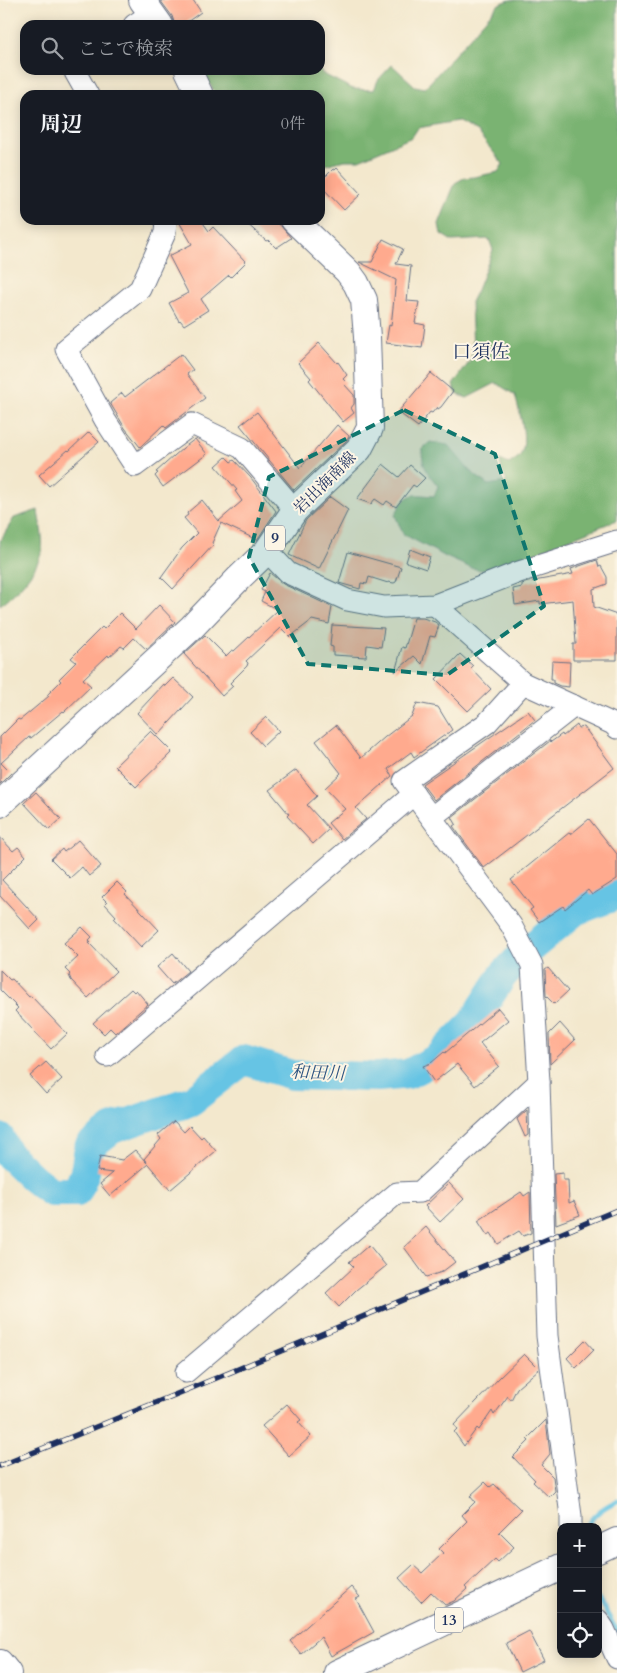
<!DOCTYPE html>
<html lang="ja">
<meta charset="utf-8">
<style>
body{margin:0;font-family:Cardo,"Noto Serif JP",serif;background:#20242c;color:#f1f3f6}
.controls{position:absolute;right:15px;bottom:15px;display:grid;overflow:hidden;border-radius:10px;box-shadow:0 2px 12px #0003}
.controls button{width:45px;height:45px;display:grid;place-items:center;padding:0;border:0;border-bottom:1px solid #363941;background:#171b24;color:#f1f3f6;font:25px sans-serif}
.list{margin:0;padding:0;list-style:none}
h2{display:flex;justify-content:space-between;align-items:center;height:65px;margin:0;padding:0 20px;font-size:21px}
h2 small{font-size:16px;font-weight:400;color:#9ea1a6}
.icon{flex:none;width:28px;height:28px;fill:none;stroke:currentColor;stroke-width:2;stroke-linecap:round;stroke-linejoin:round}
.map{position:relative;flex:none;width:617px;height:1673px;overflow:hidden}
.search{position:absolute;background:#171b24;box-shadow:0 2px 12px #0003;left:20px;top:20px;width:305px;height:55px;display:flex;align-items:center;gap:12px;box-sizing:border-box;padding:0 18px;border-radius:15px;color:#9ea1a6;font-size:19px}
.panel{position:absolute;background:#171b24;box-shadow:0 2px 12px #0003;left:20px;top:90px;width:305px;height:135px;border-radius:15px}
.map>svg:first-child{display:block}
</style>
<div class="map">
<svg width="617" height="1673" viewBox="0 0 617 1673">
<rect width="100%" height="100%" fill="#fcf5e5"/>
<filter id="ink" filterUnits="userSpaceOnUse"><feTurbulence type="fractalNoise" baseFrequency=".02" numOctaves="2"/><feDisplacementMap in="SourceGraphic" scale="10" xChannelSelector="R" yChannelSelector="G"/><feConvolveMatrix kernelMatrix="1 2 1 2 8 2 1 2 1" color-interpolation-filters="sRGB"/></filter>
<filter id="wash" filterUnits="userSpaceOnUse"><feTurbulence type="fractalNoise" baseFrequency=".0096" numOctaves="4" result="noise"/><feDisplacementMap in="SourceGraphic" scale="20" xChannelSelector="R" yChannelSelector="G"/><feGaussianBlur stdDeviation="1.12" result="paint"/><feColorMatrix in="noise" values="0 0 0 0 0 0 0 0 0 0 0 0 0 0 0 0 0 1.4 0 .05"/><feComposite in="paint" operator="in"/></filter>
<g filter="url(#wash)">
<rect width="100%" height="100%" fill="#f3e8cd"/>
<g fill="#7ab372" stroke="#4a7168">
<path d="M 510,0 L 617,0 L 617,520 L 503,566 L 481,570 L 471,568 L 446,557 L 403,534 L 395,515 C 407,492 410,494 434,496 L 438,486 C 426,471 423,468 422,449 L 430,442 L 448,445 L 470,471 L 488,485 L 507,482 L 502,471 L 500,460 L 509,464 C 512,462 516,459 519,457 C 530,443 519,411 515,395 L 496,383 L 467,398 L 457,394 L 453,385 L 470,361 L 473,351 L 471,302 L 477,290 L 493,250 L 489,239 L 452,241 L 441,234 L 439,224 L 455,183 L 464,178 L 474,177 L 498,172 L 503,164 L 477,132 L 457,121 L 418,128 L 412,137 L 359,160 L 345,160 L 320,166 L 320,95 L 216,95 L 202,70 L 320,70 L 323,74 L 353,89 L 374,90 L 378,80 L 392,65 L 415,86 L 425,88 L 499,4 Z"/>
<path d="M 38,510 C 39,522 44,537 42,549 C 39,569 16,594 0,605 L 0,541 L 14,518 Z"/>
</g>
<g fill="none" stroke-linecap="round" stroke-linejoin="round">
<g stroke="#66c4e4" stroke-width="5">
<path d="M 587,1527 C 592,1515 606,1506 617,1501"/>
<polyline points="598,1598 617,1631"/>
</g>
<polyline stroke="#66c4e4" stroke-width="30" points="0,1138 8,1154 33,1178 51,1192 77,1192 85,1172 89,1147 112,1129 191,1101 244,1060 292,1075 378,1077 408,1074 438,1058 471,1025 503,975 521,956 575,911 617,895"/>
</g>
<g id="blocks">
<g fill="#ffaa8e">
<polygon points="160,0 193,0 201,12 183,25 175,25 172,16"/>
<polygon points="337,168 361,194 344,210 320,185 320,182 333,169 335,170"/>
<polygon points="178,220 201,220 209,231 213,227 246,262 231,277 229,275 201,299 208,310 184,325 180,320 179,321 169,303 188,293 169,256 192,244"/>
<polygon points="243,220 273,220 281,226 291,238 276,248 268,240 266,241"/>
<polygon points="383,239 403,249 396,264 411,266 407,301 419,302 415,323 425,325 422,348 386,343 389,325 391,326 396,280 359,262 372,262"/>
<polygon points="319,343 337,363 338,362 347,375 343,379 346,382 344,384 354,395 354,404 351,408 354,413 343,422 309,380 311,378 298,363"/>
<polygon points="181,354 193,370 187,374 205,398 166,428 163,425 140,447 125,428 110,403 122,393 125,397"/>
<polygon points="431,373 453,391 441,407 438,409 437,407 432,413 430,412 418,427 398,412"/>
<polygon points="257,412 300,468 337,425 349,436 347,440 294,490 240,425"/>
<polygon points="89,432 99,442 49,486 39,475 68,450 69,451"/>
<polygon points="195,439 207,454 163,487 155,476 158,473 156,472 183,448"/>
<polygon points="226,457 231,462 234,460 251,478 276,511 257,540 221,523 212,543 214,544 173,589 161,577 182,548 197,533 184,518 188,515 187,513 202,500 219,521 242,501 235,491 237,490 216,466"/>
<polygon points="383,464 399,477 410,465 425,478 416,487 413,485 396,507 387,501 384,505 375,499 371,504 357,499"/>
<polygon points="330,497 348,510 319,569 289,555 306,520"/>
<polygon points="410,549 430,557 426,569 406,562"/>
<polygon points="348,552 401,567 396,582 394,583 388,582 388,583 369,577 367,584 361,583 360,589 339,583"/>
<polygon points="597,560 599,567 601,566 607,577 607,584 593,589 594,607 617,615 617,660 573,660 573,644 576,644 573,600 540,604 540,601 515,605 513,589 522,587 522,584 528,582 573,574 571,569"/>
<polygon points="270,573 283,584 332,607 329,624 312,620 290,637 281,628 246,661 248,663 247,666 230,683 233,686 222,696 184,654 205,635 226,656 232,650 234,651 278,610 261,601 265,592 261,590"/>
<polygon points="159,605 175,622 146,649 134,638 124,648 121,646 109,657 108,655 83,679 91,686 64,712 63,711 31,738 29,737 1,763 11,773 0,784 0,737 18,719 20,720 25,716 49,696 47,695 61,681 59,679 76,662 71,658 102,627 104,629 120,613 136,629"/>
<polygon points="414,618 423,618 435,622 439,625 435,637 430,636 422,664 414,656 395,672 402,647 405,648"/>
<polygon points="332,625 384,628 381,647 367,645 366,657 333,655 333,647 330,646"/>
<polygon points="460,654 473,666 471,668 491,689 468,711 436,679"/>
<polygon points="552,661 570,662 569,687 560,686 553,683 553,679 551,679"/>
<polygon points="173,678 193,697 158,735 137,713 164,684 165,686"/>
<polygon points="417,703 438,707 452,730 414,757 411,752 388,769 392,776 356,808 366,819 342,839 328,823 345,809 325,788 341,773 316,741 336,725 361,758 385,737 412,716"/>
<polygon points="528,711 535,720 434,800 422,784"/>
<polygon points="266,717 279,731 263,746 250,732"/>
<polygon points="577,725 578,728 584,727 614,768 484,868 453,826 456,824 452,817 550,741 551,742 562,734 563,736"/>
<polygon points="151,731 172,752 136,787 115,766"/>
<polygon points="296,770 317,796 307,805 329,829 313,844 287,816 289,814 269,790"/>
<polygon points="36,792 61,819 49,830 24,803"/>
<polygon points="589,819 617,854 617,879 592,895 588,890 565,909 563,906 539,922 530,910 533,908 511,880 570,832 571,834"/>
<polygon points="0,837 13,851 18,847 26,856 2,880 39,920 30,929 0,896"/>
<polygon points="78,840 101,866 89,876 82,867 70,878 51,859 62,849 64,852"/>
<polygon points="117,882 127,892 125,894 159,930 141,947 114,918 116,916 105,904 107,902 102,897"/>
<polygon points="82,927 92,937 89,940 91,942 89,943 116,971 88,998 71,980 69,975 70,974 65,969 78,957 64,943"/>
<polygon points="173,953 188,971 172,984 157,967"/>
<polygon points="548,968 568,991 554,1004 546,996 545,970"/>
<polygon points="0,970 10,980 12,979 29,997 31,996 67,1034 51,1049 15,1011 18,1008 0,990"/>
<polygon points="131,989 134,992 136,990 148,1004 115,1033 110,1028 104,1034 93,1023"/>
<polygon points="498,1008 508,1020 480,1043 499,1066 475,1086 457,1064 434,1082 423,1066 431,1063 444,1052 445,1053"/>
<polygon points="560,1023 575,1040 550,1064 549,1034"/>
<polygon points="46,1062 62,1079 46,1094 30,1076"/>
<polygon points="527,1110 528,1135 525,1137 517,1119"/>
<polygon points="174,1121 184,1132 190,1126 201,1138 203,1136 216,1151 170,1190 148,1164 110,1196 100,1184 113,1173 97,1171 100,1156 122,1160 135,1150 147,1163 144,1159 161,1139 158,1135"/>
<polygon points="563,1173 563,1180 568,1180 569,1203 574,1201 580,1215 556,1224 554,1174"/>
<polygon points="449,1183 464,1199 440,1222 425,1206"/>
<polygon points="521,1192 524,1196 530,1192 531,1233 523,1236 519,1231 498,1244 491,1233 487,1235 478,1221"/>
<polygon points="426,1227 455,1262 442,1272 426,1277 404,1247"/>
<polygon points="369,1245 386,1266 356,1290 339,1307 326,1293 354,1267 349,1262"/>
<polygon points="585,1340 594,1350 576,1368 567,1358"/>
<polygon points="524,1354 539,1369 517,1388 511,1400 508,1396 494,1415 492,1411 479,1430 477,1428 464,1446 454,1432 457,1429 454,1425 500,1377"/>
<polygon points="287,1404 301,1420 298,1422 311,1436 289,1456 262,1426"/>
<polygon points="546,1420 550,1454 541,1465 553,1477 555,1491 549,1497 533,1482 535,1480 513,1457 529,1441 527,1439"/>
<polygon points="485,1482 490,1487 494,1484 521,1510 499,1532 514,1547 498,1562 495,1559 465,1587 467,1589 454,1601 445,1605 431,1592 421,1602 399,1578 413,1565 422,1573 443,1553 439,1549 467,1521 462,1515 475,1502 470,1496"/>
<polygon points="351,1587 360,1597 356,1599 374,1632 331,1656 321,1637 301,1654 290,1641"/>
<polygon points="529,1631 544,1660 520,1672 506,1643"/>
</g>
</g>
</g>
<g filter="url(#ink)">
<use href="#blocks" fill-opacity="0" stroke="#677085" stroke-width="1"/>
<g fill="none" stroke-linecap="round" stroke-linejoin="round">
<g stroke="#677085" stroke-width="23">
<g id="minor">
<polyline points="134,25 152,13"/>
<polyline points="78,70 75,72 88,95"/>
<polyline points="166,220 165,233 140,289 66,349 105,420 135,466 192,424 242,448 295,510"/>
<polyline points="267,551 288,573 347,600 384,607 435,605 519,572 617,541"/>
<polyline points="435,605 523,683 613,724 617,728"/>
<polyline points="523,683 487,723 404,781 511,925 532,965 539,1082 547,1336 571,1516 571,1527"/>
<polyline points="432,817 574,706"/>
<polyline points="107,1056 414,794"/>
<polyline points="186,1372 397,1193 420,1192 539,1082"/>
<polyline points="598,1620 604,1629 617,1658"/>
</g>
</g>
<g stroke="#677085" stroke-width="28">
<g id="major">
<polyline points="142,0 160,25"/>
<polyline points="188,70 200,95"/>
<polyline points="0,804 192,627 239,578 267,551 295,510 359,449 370,428 367,337 364,300 356,283 348,272 294,220"/>
<polyline points="598,1550 617,1541"/>
<polyline points="0,1663 8,1673"/>
<polyline points="337,1673 561,1567"/>
</g>
</g>
<use href="#minor" stroke="#fff" stroke-width="21"/>
<use href="#major" stroke="#fff" stroke-width="26"/>
<g stroke="#1b2f5e" stroke-width="5.5">
<polyline id="rail" points="0,1466 231,1372 617,1210"/>
</g>
<use href="#rail" stroke="#fcf5e5" stroke-width="4" stroke-dasharray="11" stroke-linecap="butt"/>
</g>
</g>
<path fill="#0f766e" fill-opacity="0.2" stroke="#0f766e" stroke-width="4" stroke-dasharray="10 6" stroke-linejoin="round" d="M 404,410 L 495,454 L 544,606 L 447,675 L 308,664 L 249,557 L 269,477 Z"/>
<g text-anchor="middle" dominant-baseline="central" stroke-width="4" stroke-linejoin="round" paint-order="stroke">
<g fill="#fcf5e5" stroke="#5e6a86" stroke-width="1">
<rect x="265" y="525.5" width="20" height="25" rx="4"/>
<rect x="435" y="1607.5" width="28" height="25" rx="4"/>
</g>
<g font-size="15" font-weight="bold" fill="#1b2f5e">
<text x="275" y="538">9</text>
<text x="449" y="1620">13</text>
</g>
<g font-size="16" fill="#1b2f5e" stroke="#fcf5e5">
<text transform="translate(325 483) rotate(-45)">岩出海南線</text>
</g>
<g font-size="18" font-style="italic" fill="#2e5480" stroke="#fcf5e5">
<text transform="translate(318 1073) rotate(2)">和田川</text>
</g>
<g font-size="19" fill="#1b2f5e" stroke="#fcf5e5">
<text x="481" y="352">口須佐</text>
</g>
</g>
</svg>
<div class="controls">
<button>+</button>
<button>−</button>
<button><svg class="icon" aria-label="locate" viewBox="0 0 24 24"><circle cx="12" cy="12" r="6"/><path d="M12 2v4M12 18v4M2 12h4M18 12h4"/></svg></button>
</div>
<div class="search"><svg class="icon" aria-label="search" viewBox="0 0 24 24"><circle cx="10" cy="10" r="6"/><path d="M15 15l6 6"/></svg>ここで検索</div>
<section class="panel">
<h2>周辺<small>0件</small></h2>
<ul class="list">
</ul>
</section>
</div>
